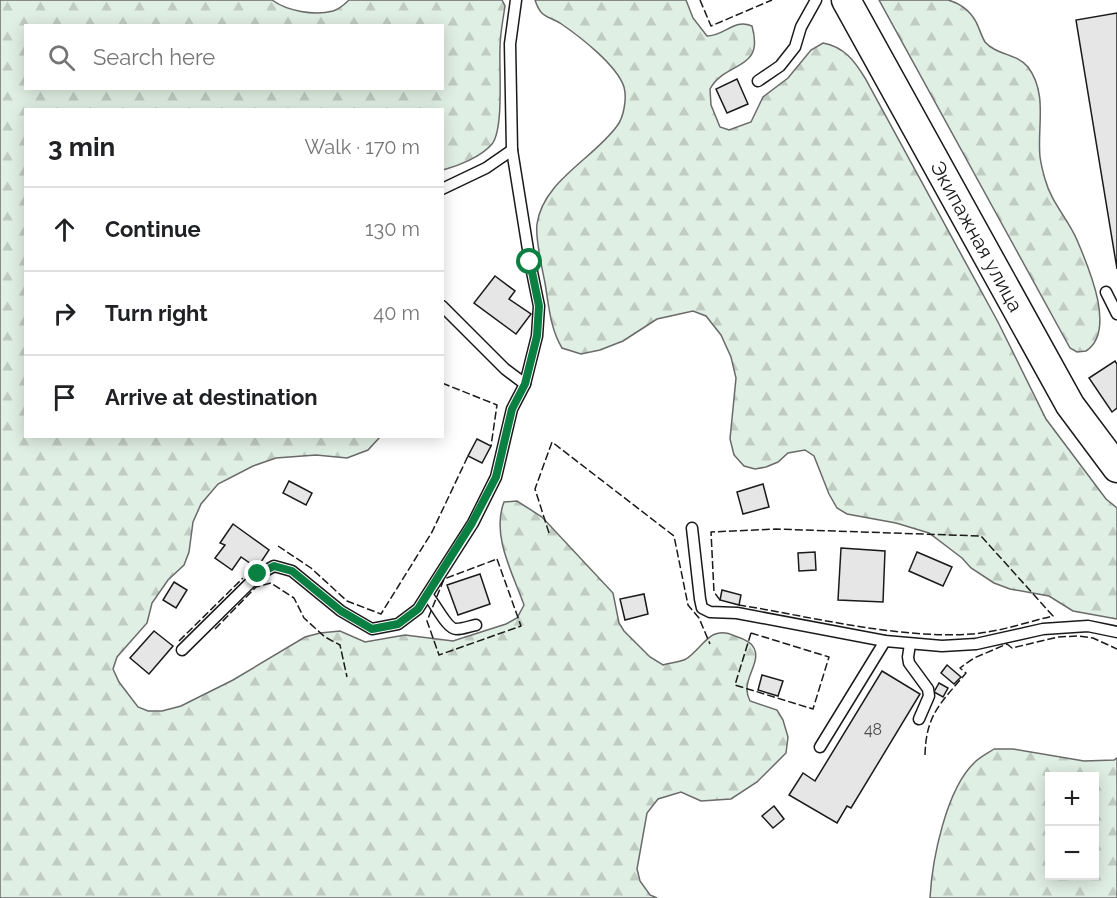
<!DOCTYPE html>
<meta charset="utf-8">
<style>
body{margin:0;font-family:Raleway,sans-serif;background:#f2f2f2;color:#202124}
.controls{position:absolute;right:18px;bottom:18px;display:grid;overflow:hidden;border-radius:0px;box-shadow:0 3px 15px #0003}
.controls button{width:54px;height:54px;display:grid;place-items:center;padding:0;border:0;border-bottom:2px solid #e0e0e0;background:#fff;color:#202124;font:30px sans-serif}
.stop{position:absolute;width:18px;height:18px;margin:-14px;border:4px solid #0b8043;border-radius:50%;background:#fff}
.stop.end{background:#0b8043;border-color:#fff;box-shadow:0 2px 6px #0008}
.list{margin:0;padding:0;list-style:none}
h2{display:flex;justify-content:space-between;align-items:center;height:78px;margin:0;padding:0 24px;font-size:26px}
h2 small{font-size:20px;font-weight:400;color:#757577}
.list li{display:grid;grid-template-columns:39px 1fr auto;gap:18px;align-items:center;box-sizing:border-box;height:84px;padding:0 24px;border-top:2px solid #e0e0e0}
.list b{display:block;font-size:22px;white-space:nowrap}
.list em{font-size:20px;font-style:normal;color:#757577}
.icon{flex:none;width:33px;height:33px;fill:none;stroke:currentColor;stroke-width:2;stroke-linecap:round;stroke-linejoin:round}
.map{position:relative;flex:none;width:1117px;height:898px;overflow:hidden}
.search{position:absolute;background:#fff;box-shadow:0 3px 15px #0003;left:24px;top:24px;width:420px;height:66px;display:flex;align-items:center;gap:15px;box-sizing:border-box;padding:0 21px;border-radius:0px;color:#757577;font-size:22px}
.panel{position:absolute;background:#fff;box-shadow:0 3px 15px #0003;left:24px;top:108px;width:420px;height:330px;border-radius:0px}
.map>svg:first-child{display:block}
</style>
<div class="map">
<svg width="1117" height="898" viewBox="0 0 1117 898">
<defs>
<pattern id="forest-firs" width="22" height="20" patternUnits="userSpaceOnUse" patternTransform="scale(1.5)"><rect width="22" height="20" fill="#e0efe3"/><path d="M5 1l3.5 6h-7zM16 11l3.5 6h-7z" fill="#c0ccc2"/></pattern>
</defs>
<rect width="100%" height="100%" fill="#fff"/>
<g fill="url(#forest-firs)" stroke="#6a6a6a" stroke-width="1.5" fill-rule="evenodd">
<path d="M 0,0 L 272,0 C 287,11 314,16 333,11 C 339,9 345,4 349,0 L 502,0 L 505,6 C 503,20 500,34 500,48 C 499,69 504,129 492,144 C 481,157 458,166 443,170 L 442,110 L 26,110 L 26,436 L 380,437 L 368,450 L 347,458 L 316,455 L 276,458 L 253,466 L 218,484 L 201,504 L 193,522 L 189,552 L 184,565 L 168,580 L 152,603 L 147,623 L 117,657 L 113,669 L 119,682 L 138,707 L 148,711 L 162,711 L 181,706 L 233,680 L 305,637 L 320,633 L 340,631 L 365,642 L 405,635 L 453,641 L 506,624 L 517,618 L 524,605 C 513,574 491,535 504,502 L 517,501 L 542,517 L 613,593 L 619,623 L 624,631 L 650,657 L 663,665 C 670,663 680,662 686,659 C 704,647 710,624 735,636 C 741,638 752,642 754,648 C 762,664 739,681 750,701 L 777,710 L 783,720 L 788,737 L 786,753 L 757,782 L 731,799 L 701,801 L 681,792 L 658,799 L 647,813 L 637,869 L 640,881 L 650,895 L 657,898 L 0,898 ZM 26,26 L 442,26 L 442,88 L 26,88 Z"/>
<path d="M 535,0 L 686,0 L 693,18 L 707,36 C 725,36 734,18 752,26 C 765,72 726,60 710,89 L 711,105 L 720,127 L 729,130 L 751,122 L 763,97 L 788,78 L 811,50 L 823,43 C 844,47 854,60 865,78 L 998,322 L 1046,419 L 1106,499 L 1117,508 L 1117,619 L 1073,611 L 1049,596 L 1010,589 L 994,583 L 971,568 L 962,558 L 929,533 L 896,523 L 847,514 L 837,508 L 829,494 L 814,456 L 805,450 L 788,453 L 778,462 L 766,467 L 755,469 L 744,466 L 734,455 L 730,439 L 736,378 L 731,357 L 721,335 L 706,316 L 693,311 L 657,319 L 623,341 L 600,350 L 581,354 L 562,348 C 550,328 549,306 545,283 C 542,268 535,238 537,224 C 543,181 593,159 617,126 C 624,117 627,98 624,87 C 617,65 579,36 560,23 C 546,15 541,18 535,0 Z"/>
<path d="M 879,0 L 948,0 C 962,4 972,12 978,26 C 980,31 982,37 985,42 C 996,55 1018,54 1028,67 C 1048,94 1037,126 1040,157 C 1041,164 1043,172 1045,179 C 1051,202 1068,219 1077,240 C 1088,266 1117,331 1086,351 L 1077,352 L 1070,348 Z"/>
<path d="M 994,749 L 1013,749 L 1084,761 L 1114,760 L 1117,758 L 1117,898 L 930,898 C 932,860 946,789 975,762 C 980,757 988,753 994,749 ZM 1094,776 L 1094,876 L 1050,876 L 1050,776 Z"/>
</g>
<g fill="#e6e6e6" stroke="#1a1a1a" stroke-width="1.5">
<polygon points="1117,13 1117,269 1076,20"/>
<polygon points="737,79 748,104 727,113 716,89"/>
<polygon points="495,276 515,291 509,299 531,314 516,334 474,303"/>
<polygon points="1115,361 1117,364 1117,408 1112,412 1089,378"/>
<polygon points="477,439 491,446 482,463 468,456"/>
<polygon points="289,481 312,493 306,505 283,493"/>
<polygon points="763,484 769,507 743,514 737,492"/>
<polygon points="233,524 269,550 257,568 241,557 232,570 215,558 225,545 220,543"/>
<polygon points="841,548 885,551 883,602 838,600"/>
<polygon points="815,552 816,570 799,571 798,553"/>
<polygon points="917,552 952,567 943,586 909,571"/>
<polygon points="480,574 490,604 458,615 447,585"/>
<polygon points="174,582 187,590 176,608 163,600"/>
<polygon points="722,590 741,595 739,605 720,600"/>
<polygon points="644,594 648,614 625,620 620,599"/>
<polygon points="154,631 173,646 149,674 130,658"/>
<polygon points="947,665 961,677 954,684 941,673"/>
<polygon points="882,671 920,694 851,808 847,806 837,823 789,795 803,773 815,781"/>
<polygon points="762,675 783,681 778,696 758,690"/>
<polygon points="939,683 948,688 943,697 934,692"/>
<polygon points="774,806 784,819 773,828 762,816"/>
</g>
<g fill="none" stroke-linecap="round" stroke-linejoin="round">
<g stroke="#1a1a1a" stroke-width="13">
<g id="service">
<polyline points="758,81 780,66 795,47 801,27 816,0"/>
<polyline points="442,189 486,168 512,150"/>
<polyline points="1106,292 1117,314"/>
<polyline points="442,306 505,369 525,384"/>
<polyline points="692,528 700,599 702,608 710,612 737,613 885,641 942,646 976,644 1043,629 1088,626 1117,632"/>
<path d="M 428,596 C 435,603 447,629 456,629 C 463,629 470,626 476,625"/>
<polyline points="910,644 908,657 909,663 928,689 929,696 919,719"/>
<polyline points="182,650 258,575 274,566 292,571 341,611 372,629 398,624 418,609 473,523 496,477 512,409 525,384 537,336 539,306 530,262 512,150 510,44 516,0"/>
<polyline points="820,747 885,641"/>
</g>
</g>
<g stroke="#1a1a1a" stroke-width="31">
<g id="secondary">
<path id="s1" d="M 846,0 L 1070,405 L 1117,468"/>
</g>
</g>
<use href="#service" stroke="#fff" stroke-width="10"/>
<use href="#secondary" stroke="#fff" stroke-width="28"/>
<g stroke="#1a1a1a" stroke-width="1.5" stroke-dasharray="8 3" stroke-linecap="butt">
<polyline points="700,0 711,26 772,0"/>
<polyline points="442,383 497,405 491,446"/>
<polyline points="549,533 535,489 552,442 674,536 688,605 699,618 710,644"/>
<polyline points="278,546 311,568 347,601 381,614 432,532 468,456"/>
<polygon points="497,559 521,626 439,655 427,621 444,579"/>
<path d="M 720,600 L 714,592 L 711,532 L 776,529 L 981,536 L 1053,616 C 1027,622 999,632 972,634 C 897,639 813,617 739,605"/>
<polyline points="215,629 256,587 271,583 294,598 304,618 325,637 340,645 347,677"/>
<polygon points="751,633 829,657 813,709 735,685"/>
<polyline points="179,641 243,578"/>
<path d="M 925,755 C 926,714 941,703 966,673 L 960,668 L 974,658 L 1007,644 L 1012,648 L 1058,637 L 1078,636 L 1093,638 L 1117,649"/>
</g>
</g>
<g fill="none" stroke-linecap="round" stroke-linejoin="round">
<polyline stroke="#0b8043" stroke-width="8" points="258,574 274,566 292,571 341,611 372,629 398,624 418,609 472,523 496,477 512,409 525,384 537,336 539,306 530,262"/>
</g>
<g text-anchor="middle" dominant-baseline="central" stroke-width="4.5" stroke-linejoin="round" paint-order="stroke">
<g font-size="16" fill="#4d4d4d">
<text x="873" y="729">48</text>
</g>
<g font-size="20" fill="#1a1a1a" stroke="#fff">
<text stroke="none"><textPath href="#s1" startOffset="270">Экипажная улица</textPath></text>
</g>
</g>
</svg>
<div class="controls">
<button>+</button>
<button>−</button>
</div>
<div class="stop" style="left:530px;top:262px"></div>
<div class="stop end" style="left:258px;top:574px"></div>
<div class="search"><svg class="icon" aria-label="search" viewBox="0 0 24 24"><circle cx="10" cy="10" r="6"/><path d="M15 15l6 6"/></svg>Search here</div>
<section class="panel">
<h2>3 min<small>Walk · 170 m</small></h2>
<ul class="list">
<li><svg class="icon" aria-label="ahead" viewBox="0 0 24 24"><path d="M12 20V5M6 11l6-6 6 6"/></svg><div><b>Continue</b></div><em>130 m</em></li>
<li><svg class="icon" aria-label="right" viewBox="0 0 24 24"><path d="M7 20v-9h11M14 6l5 5-5 5"/></svg><div><b>Turn right</b></div><em>40 m</em></li>
<li><svg class="icon" aria-label="arrive" viewBox="0 0 24 24"><path d="M6 21V4h12l-3 4 3 4H6"/></svg><div><b>Arrive at destination</b></div></li>
</ul>
</section>
</div>
